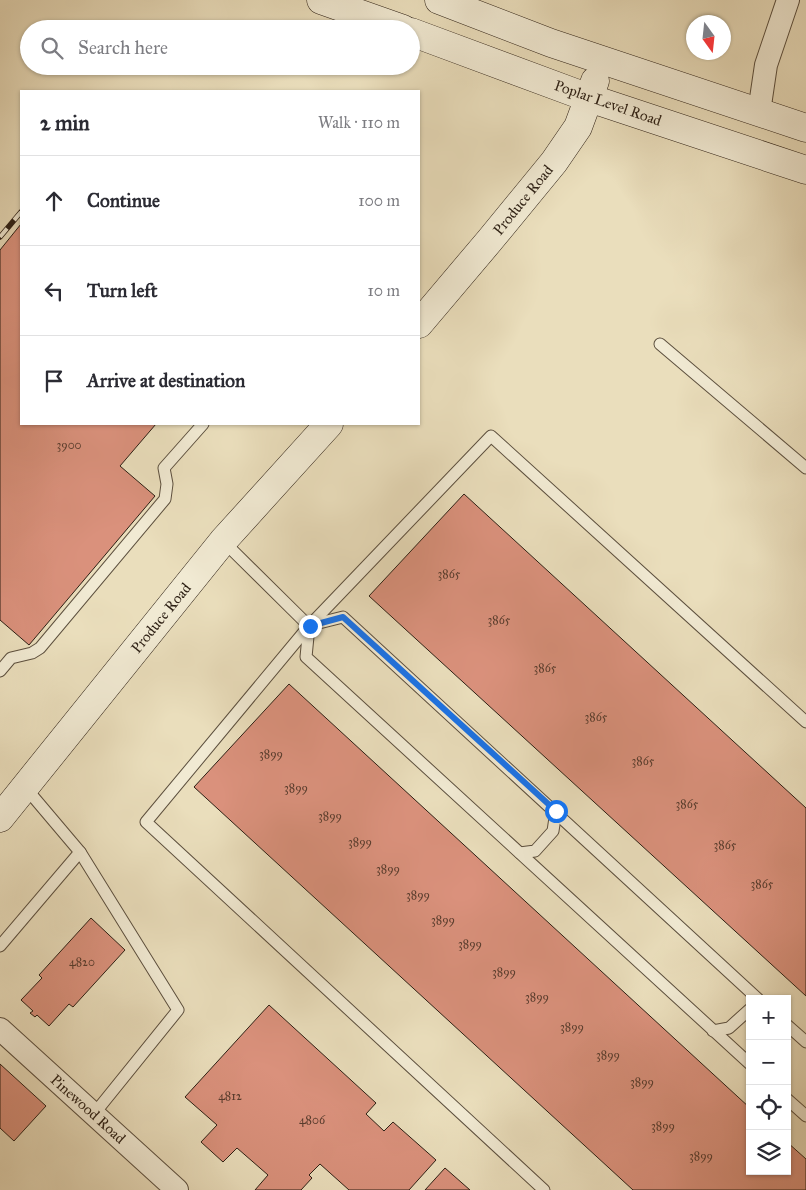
<!DOCTYPE html>
<meta charset="utf-8">
<style>
body{margin:0;font-family:"IM FELL Great Primer",serif;background:#f2f2f3;color:#2b2b33}
.controls{position:absolute;right:15px;bottom:15px;display:grid;overflow:hidden;border-radius:0px;box-shadow:0 1px 4px #0004}
.controls button{width:45px;height:45px;display:grid;place-items:center;padding:0;border:0;border-bottom:1px solid #e1e1e2;background:#fff;color:#2b2b33;font:25px sans-serif}
.compass{position:absolute;left:686px;top:15px;width:45px;height:45px;border-radius:50%;background:#fff;box-shadow:0 1px 4px #0004;rotate:165deg}
.stop{position:absolute;width:15px;height:15px;margin:-11px;border:4px solid #1a73e8;border-radius:50%;background:#fff}
.stop.end{background:#1a73e8;border-color:#fff;box-shadow:0 1px 5px #0008}
.list{margin:0;padding:0;list-style:none}
h2{display:flex;justify-content:space-between;align-items:center;height:65px;margin:0;padding:0 20px;font-size:21px}
h2 small{font-size:16px;font-weight:400;color:#7c7c81}
.list li{display:grid;grid-template-columns:32px 1fr auto;gap:15px;align-items:center;box-sizing:border-box;height:90px;padding:0 20px;border-top:1px solid #e1e1e2}
.list b{display:block;font-size:19px;white-space:nowrap}
.list em{font-size:16px;font-style:normal;color:#7c7c81}
.icon{flex:none;width:28px;height:28px;fill:none;stroke:currentColor;stroke-width:2;stroke-linecap:round;stroke-linejoin:round}
.map{position:relative;flex:none;width:806px;height:1190px;overflow:hidden}
.search{position:absolute;background:#fff;box-shadow:0 1px 4px #0004;left:20px;top:20px;width:400px;height:55px;display:flex;align-items:center;gap:12px;box-sizing:border-box;padding:0 18px;border-radius:28px;color:#7c7c81;font-size:19px}
.panel{position:absolute;background:#fff;box-shadow:0 1px 4px #0004;left:20px;top:90px;width:400px;height:335px;border-radius:0px}
.map>svg:first-child{display:block}
</style>
<div class="map">
<svg width="806" height="1190" viewBox="0 0 806 1190">
<rect width="100%" height="100%" fill="#eadebc"/>
<filter id="stains"><feTurbulence type="fractalNoise" baseFrequency=".004" numOctaves="4"/><feColorMatrix values="0 0 0 0 .2 0 0 0 0 .09 0 0 0 0 .02 0 0 0 .5 -.17"/></filter>
<radialGradient id="worn" r=".72"><stop offset=".6" stop-color="#630" stop-opacity="0"/><stop offset="1" stop-color="#630" stop-opacity=".3"/></radialGradient>
<g fill="#da917c" stroke="#2c1f14">
<polygon points="21,224 21,424 156,424 120,466 155,496 29,645 0,620 0,250"/>
<polygon points="464,494 806,808 806,996 369,596"/>
<polygon points="289,684 750,1108 750,1171 787,1171 787,1142 806,1159 806,1190 633,1190 194,787"/>
<polygon points="91,918 125,950 73,1007 69,1004 49,1026 37,1015 35,1017 30,1013 33,1011 21,1000 42,978 39,975"/>
<polygon points="269,1005 376,1103 366,1114 384,1131 393,1122 436,1160 409,1190 349,1190 320,1164 309,1175 312,1178 301,1190 255,1190 268,1175 237,1148 223,1162 201,1142 217,1125 185,1097"/>
<polygon points="0,1064 46,1106 14,1141 0,1128"/>
<polygon points="445,1168 470,1190 425,1190"/>
</g>
<g fill="none" stroke-linecap="round" stroke-linejoin="round">
<g stroke="#5c4f3e" stroke-width="13">
<g id="lane">
<polyline points="660,344 806,468"/>
<polyline points="223,541 309,626 146,822 544,1190"/>
<polyline points="311,625 343,617 758,999"/>
<polyline points="0,671 11,658 32,653 40,648 165,499 167,484 164,468 203,424"/>
<polyline points="80,852 178,1010 94,1114"/>
<polyline points="520,853 535,851 553,831 556,811"/>
<polyline points="0,946 80,852 25,787"/>
<polyline points="787,1025 806,1042"/>
<polyline points="713,1031 729,1028 750,1009"/>
<polyline points="750,1064 306,657 309,626 491,436 806,722"/>
<polyline points="787,1099 806,1116"/>
</g>
</g>
<g stroke="#5c4f3e" stroke-width="24">
<g id="street">
<polyline points="759,112 766,65 788,0"/>
<polyline points="0,1029 177,1190"/>
</g>
</g>
<g stroke="#2c1f14" stroke-width="29">
<g id="secondary">
<polyline points="321,0 403,29"/>
<polyline points="439,0 551,43 806,128"/>
<polyline points="411,32 589,98 806,170"/>
<polyline points="419,324 490,240 554,162 578,127 595,81"/>
<polyline points="0,818 223,541 329,424"/>
</g>
</g>
<use href="#lane" stroke="#f1ead3" stroke-width="11"/>
<use href="#street" stroke="#f1ead3" stroke-width="22"/>
<use href="#secondary" stroke="#f1ead3" stroke-width="28"/>
<g stroke="#2c1f14" stroke-width="5.5">
<polyline id="rail" points="0,237 21,212"/>
</g>
<use href="#rail" stroke="#f1ead3" stroke-width="4" stroke-dasharray="11" stroke-linecap="butt"/>
</g>
<g fill="none" stroke-linecap="round" stroke-linejoin="round">
<polyline stroke="#1a73e8" stroke-width="6" points="310,626 343,617 556,811"/>
</g>
<g text-anchor="middle" dominant-baseline="central" stroke-width="4" stroke-linejoin="round" paint-order="stroke">
<g font-size="12" fill="#583c2e">
<text x="69" y="445">3900</text>
<text x="449" y="574">3865</text>
<text x="499" y="620">3865</text>
<text x="545" y="668">3865</text>
<text x="596" y="717">3865</text>
<text x="271" y="754">3899</text>
<text x="643" y="761">3865</text>
<text x="296" y="788">3899</text>
<text x="687" y="804">3865</text>
<text x="330" y="816">3899</text>
<text x="360" y="842">3899</text>
<text x="725" y="845">3865</text>
<text x="388" y="869">3899</text>
<text x="762" y="884">3865</text>
<text x="418" y="895">3899</text>
<text x="443" y="920">3899</text>
<text x="470" y="944">3899</text>
<text x="82" y="962">4820</text>
<text x="504" y="972">3899</text>
<text x="537" y="997">3899</text>
<text x="572" y="1027">3899</text>
<text x="608" y="1055">3899</text>
<text x="642" y="1082">3899</text>
<text x="230" y="1096">4812</text>
<text x="312" y="1120">4806</text>
<text x="663" y="1126">3899</text>
<text x="701" y="1156">3899</text>
</g>
<g font-size="15" fill="#2c1f14" stroke="#f1ead3">
<text transform="translate(608 103) rotate(19)">Poplar Level Road</text>
<text transform="translate(523 200) rotate(-51)">Produce Road</text>
<text transform="translate(161 618) rotate(-51)">Produce Road</text>
<text transform="translate(88 1109) rotate(42)">Pinewood Road</text>
</g>
</g>
<rect width="100%" height="100%" filter="url(#stains)"/>
<rect width="100%" height="100%" fill="url(#worn)"/>
</svg>
<div class="controls">
<button>+</button>
<button>−</button>
<button><svg class="icon" aria-label="locate" viewBox="0 0 24 24"><circle cx="12" cy="12" r="6"/><path d="M12 2v4M12 18v4M2 12h4M18 12h4"/></svg></button>
<button><svg class="icon" aria-label="layers" viewBox="0 0 24 24"><path d="M12 4l9 5-9 5-9-5zM3 14l9 5 9-5"/></svg></button>
</div>
<svg class="compass" viewBox="-18 -18 36 36"><path d="M0-13l5 13h-10z" fill="#e53935"/><path d="M0 13l5-13h-10z" fill="#7c7c81"/></svg>
<div class="stop" style="left:556px;top:811px"></div>
<div class="stop end" style="left:310px;top:626px"></div>
<div class="search"><svg class="icon" aria-label="search" viewBox="0 0 24 24"><circle cx="10" cy="10" r="6"/><path d="M15 15l6 6"/></svg>Search here</div>
<section class="panel">
<h2>2 min<small>Walk · 110 m</small></h2>
<ul class="list">
<li><svg class="icon" aria-label="ahead" viewBox="0 0 24 24"><path d="M12 20V5M6 11l6-6 6 6"/></svg><div><b>Continue</b></div><em>100 m</em></li>
<li><svg class="icon" aria-label="left" viewBox="0 0 24 24"><path d="M17 20v-9H6M10 6l-5 5 5 5"/></svg><div><b>Turn left</b></div><em>10 m</em></li>
<li><svg class="icon" aria-label="arrive" viewBox="0 0 24 24"><path d="M6 21V4h12l-3 4 3 4H6"/></svg><div><b>Arrive at destination</b></div></li>
</ul>
</section>
</div>
